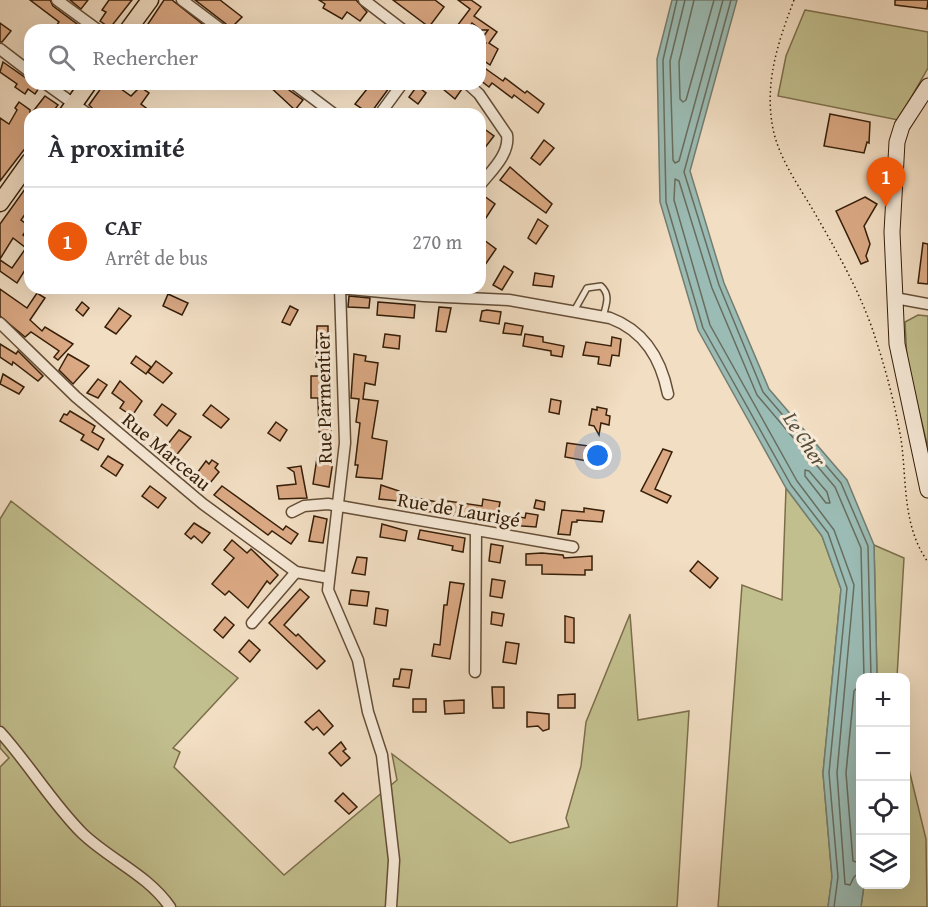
<!DOCTYPE html>
<html lang="fr">
<meta charset="utf-8">
<style>
body{margin:0;font-family:"Gentium Book Plus",serif;background:#f7f7f7;color:#2b2b33}
.controls{position:absolute;right:18px;bottom:18px;display:grid;overflow:hidden;border-radius:12px;box-shadow:0 6px 24px #0002}
.controls button{width:54px;height:54px;display:grid;place-items:center;padding:0;border:0;border-bottom:2px solid #e1e1e2;background:#fff;color:#2b2b33;font:30px sans-serif}
.you{position:absolute;left:598px;top:456px;width:21px;height:21px;margin:-15px;border:4px solid #fff;border-radius:50%;background:#1a73e8;box-shadow:0 0 0 9px #1a73e833}
.badge{display:grid;place-items:center;width:39px;height:39px;border-radius:50%;background:#ea580c;color:#fff;font-size:20px;font-weight:700}
.pin{position:absolute;translate:-50% -50px;filter:drop-shadow(0 2px 3px #0008)}
.pin::after{content:'';position:absolute;top:32px;width:21px;height:18px;background:inherit;clip-path:polygon(0 0,100% 0,50% 100%)}
.list{margin:0;padding:0;list-style:none}
h2{display:flex;justify-content:space-between;align-items:center;height:78px;margin:0;padding:0 24px;font-size:26px}
h2 small{font-size:20px;font-weight:400;color:#7c7c81}
.list li{display:grid;grid-template-columns:39px 1fr auto;gap:18px;align-items:center;box-sizing:border-box;height:108px;padding:0 24px;border-top:2px solid #e1e1e2}
.list b{display:block;font-size:22px;white-space:nowrap}
.list p{margin:0;font-size:20px;white-space:nowrap;color:#7c7c81}
.list em{font-size:20px;font-style:normal;color:#7c7c81}
.icon{flex:none;width:33px;height:33px;fill:none;stroke:currentColor;stroke-width:2;stroke-linecap:round;stroke-linejoin:round}
.map{position:relative;flex:none;width:928px;height:907px;overflow:hidden}
.search{position:absolute;background:#fff;box-shadow:0 6px 24px #0002;left:24px;top:24px;width:462px;height:66px;display:flex;align-items:center;gap:15px;box-sizing:border-box;padding:0 21px;border-radius:18px;color:#7c7c81;font-size:22px}
.panel{position:absolute;background:#fff;box-shadow:0 6px 24px #0002;left:24px;top:108px;width:462px;height:186px;border-radius:18px}
.map>svg:first-child{display:block}
</style>
<div class="map">
<svg width="928" height="907" viewBox="0 0 928 907">
<rect width="100%" height="100%" fill="#f2dec3"/>
<filter id="stains"><feTurbulence type="fractalNoise" baseFrequency=".00333" numOctaves="4"/><feColorMatrix values="0 0 0 0 .2 0 0 0 0 .09 0 0 0 0 .02 0 0 0 .5 -.17"/></filter>
<radialGradient id="worn" r=".72"><stop offset=".6" stop-color="#630" stop-opacity="0"/><stop offset="1" stop-color="#630" stop-opacity=".3"/></radialGradient>
<g fill="#c2bf8e" stroke="#7c6e4b" stroke-width="1.5">
<polygon points="805,10 928,32 928,68 898,120 778,96 786,56"/>
<polygon points="918,315 928,316 928,448 907,361 905,322"/>
<polygon points="786,488 822,536 841,589 823,773 832,877 828,907 718,907 742,585 782,600"/>
<polygon points="11,501 238,678 173,748 180,752 174,767 284,875 397,780 392,754 510,843 569,827 566,818 581,766 586,722 630,614 638,720 689,711 677,907 0,907 0,767 9,758 0,748 0,519"/>
<polygon points="874,545 904,558 897,677 877,677"/>
<polygon points="906,757 926,839 927,907 861,907 864,885 906,884"/>
</g>
<polygon fill="#9bbcb5" stroke="#737d70" stroke-width="1.5" points="672,0 737,0 690,171 724,283 769,389 847,480 874,545 877,677 860,678 860,884 864,885 861,907 828,907 832,877 823,773 841,589 822,536 786,488 698,330 660,202 657,59"/>
<g fill="none" stroke-linecap="round" stroke-linejoin="round">
<g stroke="#686d5e" stroke-width="1.5">
<polyline points="677,0 663,60 666,202 703,328 791,485 828,533 847,588 829,773 838,877 834,907"/>
<polyline points="685,0 670,61 673,160 675,163 679,161 723,0"/>
<polyline points="694,0 679,62 680,99 683,102 686,100 714,0"/>
<polyline points="731,0 684,172 719,285 763,392 841,483 868,546 871,678"/>
<polygon points="805,470 809,471 827,492 830,503 826,503 805,476"/>
<polyline points="860,691 857,688 854,691 846,773 853,861 860,863"/>
<polyline points="860,872 854,877 850,885 845,884 837,773 854,585 834,530 797,481 710,325 674,200 675,179 679,181 712,288 757,395 835,487 861,548 864,678"/>
</g>
</g>
<g fill="#dba984" stroke="#361e08" stroke-width="1.5">
<polygon points="30,0 50,0 53,6 85,30 53,30 59,22"/>
<polygon points="70,0 88,0 81,9"/>
<polygon points="109,0 132,0 110,28 100,21 106,12 102,10"/>
<polygon points="164,0 172,0 210,30 144,30"/>
<polygon points="195,0 220,0 242,17 229,30 226,24"/>
<polygon points="319,0 356,0 367,12 360,21 347,12 342,19 323,8 325,4"/>
<polygon points="393,0 435,0 444,7 429,27"/>
<polygon points="458,0 471,0 481,7 474,16 497,32 489,43 498,49 490,65 480,58 480,51 486,43 481,40 488,30 481,30 472,23 467,30 454,30 470,9"/>
<polygon points="895,0 928,0 927,9 895,5"/>
<polygon points="0,23 11,31 2,42 0,42"/>
<polygon points="3,62 30,81 30,84 39,88 35,94 28,89 25,94 15,87 17,84 0,72"/>
<polygon points="486,69 503,81 505,78 525,93 527,91 544,104 538,113 514,95 512,98 492,83 489,87 480,80"/>
<polygon points="104,84 114,84 131,96 140,87 149,93 141,104 154,114 98,114 89,105"/>
<polygon points="267,84 287,84 289,90 303,100 295,110"/>
<polygon points="371,84 392,84 370,114 355,104"/>
<polygon points="437,84 455,84 462,89 455,99"/>
<polygon points="417,86 426,93 418,104 409,97"/>
<polygon points="45,96 58,105 51,114 31,114"/>
<polygon points="19,102 30,110 30,142 0,181 0,118 9,124 17,110 15,108"/>
<polygon points="830,114 870,122 869,143 867,142 864,153 824,146"/>
<polygon points="483,128 494,136 480,154 480,132"/>
<polygon points="544,140 554,148 540,165 531,158"/>
<polygon points="510,167 552,204 546,213 500,180"/>
<polygon points="30,182 30,207 21,220 29,226 23,235 30,240 30,262 17,283 0,271 0,260 12,268 26,248 13,238 0,259 0,224"/>
<polygon points="480,193 495,204 480,227"/>
<polygon points="865,197 877,204 864,226 870,244 866,256 868,261 861,264 836,211"/>
<polygon points="538,219 548,226 536,244 528,238"/>
<polygon points="480,237 496,249 480,272"/>
<polygon points="923,243 928,244 928,284 918,283"/>
<polygon points="504,266 513,272 502,290 493,285"/>
<polygon points="535,273 554,276 552,287 533,285"/>
<polygon points="0,289 27,308 37,293 45,298 30,320 42,331 45,327 73,344 58,360 54,357 59,351 31,332 25,337 0,316"/>
<polygon points="168,294 188,303 182,315 163,306"/>
<polygon points="349,296 370,298 369,308 348,307"/>
<polygon points="82,302 89,308 83,316 76,310"/>
<polygon points="378,302 415,305 414,318 377,315"/>
<polygon points="290,306 298,310 290,325 282,322"/>
<polygon points="439,307 451,308 446,332 436,331"/>
<polygon points="119,308 131,316 116,334 105,327"/>
<polygon points="487,310 501,312 499,324 480,321 482,311"/>
<polygon points="505,323 523,326 521,335 503,333"/>
<polygon points="317,326 328,326 328,366 316,367"/>
<polygon points="385,334 400,336 399,349 383,347"/>
<polygon points="525,334 543,337 543,342 564,346 562,357 551,355 551,351 523,346"/>
<polygon points="612,337 621,339 619,356 612,355 610,366 598,364 599,357 583,355 586,342 611,346"/>
<polygon points="0,344 16,354 18,351 43,376 38,381 13,362 12,365 0,357"/>
<polygon points="68,354 89,366 73,384 59,370"/>
<polygon points="354,354 366,356 365,361 378,363 375,385 365,383 363,399 378,401 372,438 387,441 382,479 356,477 358,465 355,465 360,423 356,422 359,399 351,398"/>
<polygon points="136,356 151,367 146,374 131,363"/>
<polygon points="156,361 172,373 163,383 148,372"/>
<polygon points="3,374 24,387 19,394 0,384"/>
<polygon points="311,376 321,376 321,388 329,388 331,432 319,432 318,398 311,398"/>
<polygon points="98,379 107,385 98,398 87,393"/>
<polygon points="120,381 142,401 132,416 120,408 124,402 112,393"/>
<polygon points="551,399 561,401 559,414 549,412"/>
<polygon points="162,404 176,414 167,426 154,415"/>
<polygon points="211,405 229,419 221,428 203,415"/>
<polygon points="597,407 607,409 606,415 610,416 609,425 601,423 599,435 594,426 589,425 592,409 597,410"/>
<polygon points="70,411 95,426 92,432 104,439 98,450 81,440 84,435 60,421 64,414 67,415"/>
<polygon points="276,422 287,430 280,441 268,433"/>
<polygon points="179,430 191,437 174,458 163,450"/>
<polygon points="567,443 595,447 593,462 565,457"/>
<polygon points="663,449 672,452 655,489 671,496 667,503 641,491"/>
<polygon points="108,456 123,465 116,476 101,466"/>
<polygon points="317,458 333,461 329,487 313,484"/>
<polygon points="212,460 218,464 215,468 219,472 210,483 197,473 206,461 209,464"/>
<polygon points="301,466 307,498 279,499 277,486 296,484 294,472 288,468"/>
<polygon points="381,485 399,491 398,501 379,499"/>
<polygon points="150,486 166,498 158,508 142,496"/>
<polygon points="222,486 283,530 286,526 298,534 291,544 272,531 268,535 214,495"/>
<polygon points="406,496 448,504 448,501 482,506 483,499 500,502 498,514 525,518 526,513 538,515 536,527 496,524 497,516 475,512 475,518 404,508"/>
<polygon points="536,500 545,502 544,510 534,508"/>
<polygon points="584,508 604,511 602,522 577,520 577,522 572,522 570,535 558,534 562,510 584,512"/>
<polygon points="314,516 327,519 323,543 309,541"/>
<polygon points="194,523 210,533 202,543 194,536 191,539 185,534"/>
<polygon points="382,524 407,531 405,541 380,537"/>
<polygon points="420,530 465,538 463,552 452,550 453,546 418,539"/>
<polygon points="232,540 247,553 251,549 278,575 270,584 267,581 248,608 229,591 225,595 212,584 234,558 224,550"/>
<polygon points="491,544 503,546 500,563 489,561"/>
<polygon points="542,553 563,555 564,558 592,556 592,570 585,570 585,575 542,574 542,565 526,565 526,554"/>
<polygon points="357,557 367,558 365,575 352,573"/>
<polygon points="698,561 718,578 710,588 690,571"/>
<polygon points="492,579 505,581 502,598 490,596"/>
<polygon points="450,582 464,584 450,659 432,656 434,644 440,645 444,605 447,605"/>
<polygon points="300,589 309,597 284,625 296,636 298,634 325,661 317,669 269,623"/>
<polygon points="351,590 369,592 367,606 349,604"/>
<polygon points="376,608 388,610 386,626 374,624"/>
<polygon points="492,612 504,614 502,626 491,624"/>
<polygon points="565,616 574,618 574,643 565,642"/>
<polygon points="225,617 234,625 223,638 214,630"/>
<polygon points="249,640 260,650 250,662 239,652"/>
<polygon points="506,642 519,644 516,664 503,662"/>
<polygon points="401,669 412,670 409,688 393,686 394,679 399,679"/>
<polygon points="492,687 504,687 504,708 493,708"/>
<polygon points="575,694 575,708 558,708 558,695"/>
<rect x="413" y="699" width="13" height="13"/>
<polygon points="464,700 464,713 445,714 444,701"/>
<polygon points="319,710 333,726 324,735 317,727 313,730 305,722"/>
<polygon points="527,712 549,714 549,729 543,731 538,726 527,727"/>
<polygon points="341,742 346,749 343,751 350,758 341,766 329,753"/>
<polygon points="343,793 357,807 349,814 335,801"/>
</g>
<g fill="none" stroke-linecap="round" stroke-linejoin="round">
<g stroke="#654e37" stroke-width="8">
<path id="lane" d="M 574,311 L 587,288 L 601,286 C 611,295 606,305 603,317"/>
</g>
<g stroke="#654e37" stroke-width="13">
<g id="street">
<polyline points="57,0 98,30"/>
<polyline points="182,0 222,30"/>
<polyline points="364,0 403,30"/>
<polyline points="0,49 30,72"/>
<polyline points="46,84 88,114"/>
<polyline points="294,84 334,114"/>
<path d="M 468,84 L 479,94 L 507,135 C 510,154 491,171 480,185"/>
<polyline points="380,114 402,84"/>
<path d="M 339,288 L 424,296 L 509,300 L 610,318 C 645,331 661,359 668,394"/>
<polyline points="340,288 345,443 328,590 358,660 368,712 382,755 394,860 391,907"/>
<polyline points="895,298 928,304"/>
<polyline points="0,323 76,397 203,504 296,572 329,578"/>
<polyline points="292,512 304,506 328,504 573,547"/>
<polyline points="252,623 296,572"/>
<polyline points="475,672 476,530"/>
<path d="M 0,732 C 29,764 52,803 82,833 C 110,860 147,874 170,907"/>
</g>
</g>
<g stroke="#361e08" stroke-width="17">
<polyline id="secondary" points="928,86 902,126 897,142 892,232 897,344 928,490"/>
</g>
<g stroke="#361e08" stroke-width="19">
<g id="primary">
<polyline points="128,30 150,0"/>
<polyline points="67,114 88,84"/>
<polyline points="0,203 30,161"/>
</g>
</g>
<path stroke="#361e08" stroke-width="1.5" stroke-dasharray="1.5 3" stroke-linecap="butt" d="M 794,0 C 778,42 764,83 773,129 C 779,158 798,185 813,210 C 836,250 861,293 875,337 C 886,370 895,405 901,439 C 907,481 902,526 928,562"/>
<use href="#lane" stroke="#f7ead8" stroke-width="5"/>
<use href="#street" stroke="#f7ead8" stroke-width="10"/>
<use href="#secondary" stroke="#f7ead8" stroke-width="15"/>
<use href="#primary" stroke="#f2dec3" stroke-width="16"/>
</g>
<g text-anchor="middle" dominant-baseline="central" stroke-width="6" stroke-linejoin="round" paint-order="stroke">
<g font-size="20" fill="#361e08" stroke="#f7ead8">
<text transform="translate(323 398) rotate(-91)">Rue Parmentier</text>
<text transform="translate(167 451) rotate(40)">Rue Marceau</text>
<text transform="translate(459 509) rotate(10)">Rue de Laurigé</text>
</g>
<g font-size="21" font-style="italic" fill="#544d3c" stroke="#f7ead8">
<text transform="translate(805 439) rotate(57)">Le Cher</text>
</g>
</g>
<rect width="100%" height="100%" filter="url(#stains)"/>
<rect width="100%" height="100%" fill="url(#worn)"/>
</svg>
<div class="controls">
<button>+</button>
<button>−</button>
<button><svg class="icon" aria-label="locate" viewBox="0 0 24 24"><circle cx="12" cy="12" r="6"/><path d="M12 2v4M12 18v4M2 12h4M18 12h4"/></svg></button>
<button><svg class="icon" aria-label="layers" viewBox="0 0 24 24"><path d="M12 4l9 5-9 5-9-5zM3 14l9 5 9-5"/></svg></button>
</div>
<div class="you"></div>
<div class="pin badge" style="left:886px;top:207px">1</div>
<div class="search"><svg class="icon" aria-label="search" viewBox="0 0 24 24"><circle cx="10" cy="10" r="6"/><path d="M15 15l6 6"/></svg>Rechercher</div>
<section class="panel">
<h2>À proximité<small></small></h2>
<ul class="list">
<li><span class="badge">1</span><div><b>CAF</b><p>Arrêt de bus</p></div><em>270 m</em></li>
</ul>
</section>
</div>
